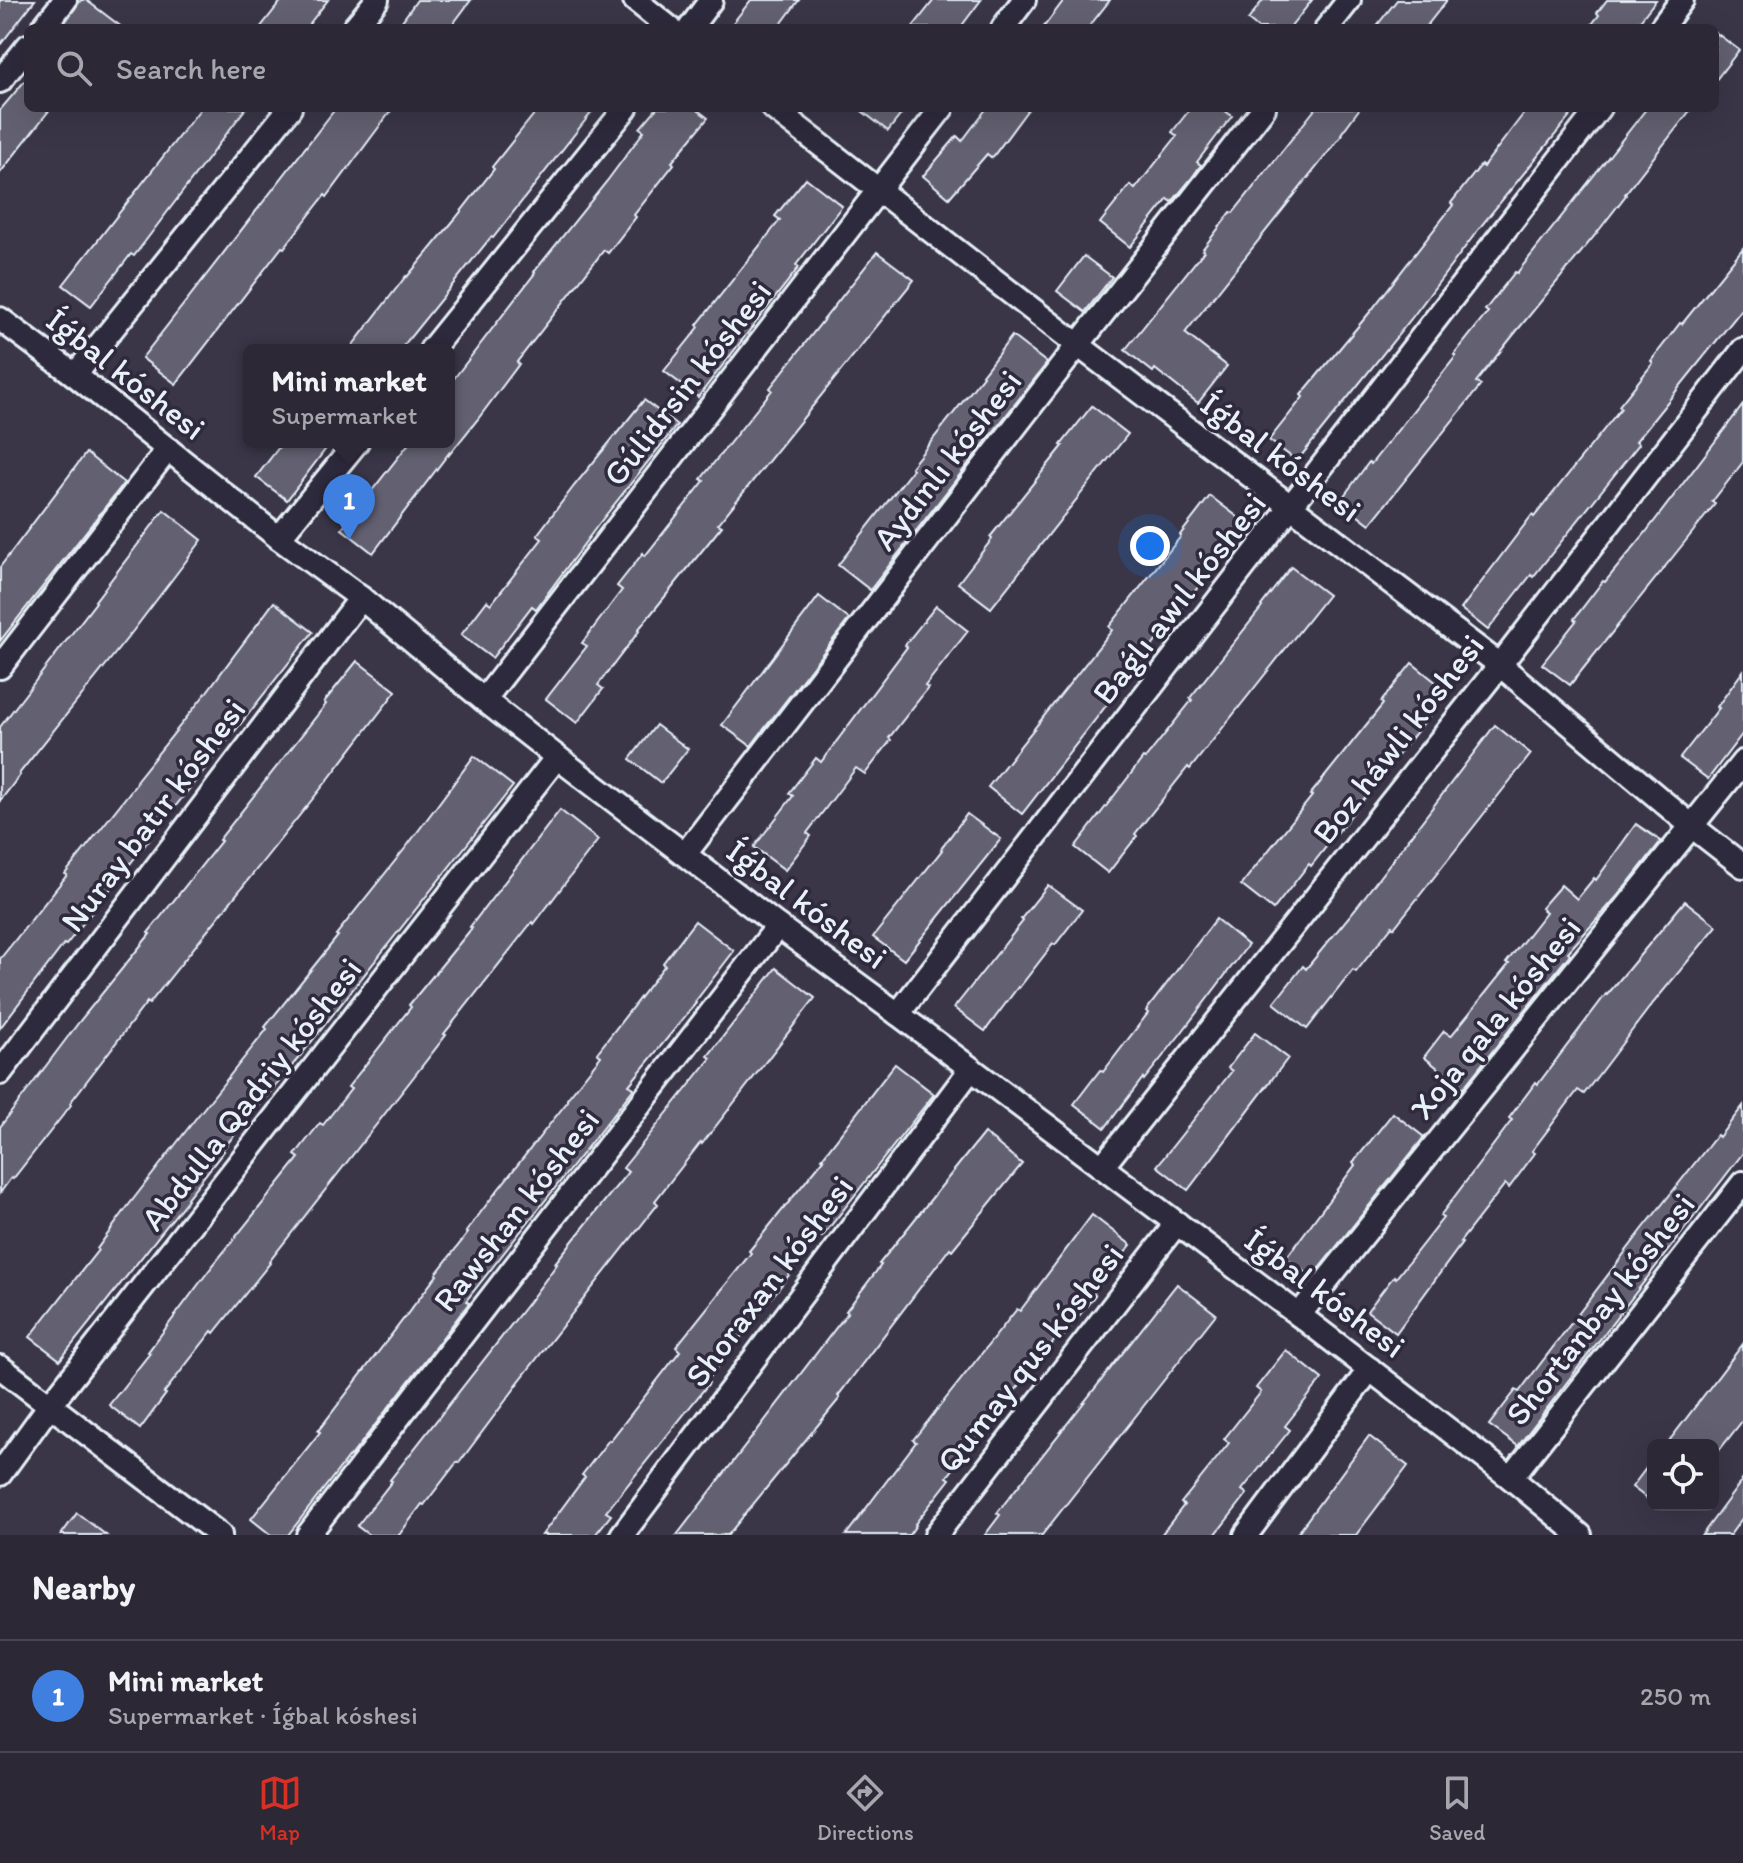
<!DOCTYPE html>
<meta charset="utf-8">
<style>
body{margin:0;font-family:Itim,sans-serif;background:#34303e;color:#f1f3f6}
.controls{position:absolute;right:24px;bottom:24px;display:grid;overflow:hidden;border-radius:12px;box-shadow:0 8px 32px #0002}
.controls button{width:72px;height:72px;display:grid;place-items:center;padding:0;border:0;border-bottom:2px solid #484451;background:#2c2836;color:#f1f3f6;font:40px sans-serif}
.you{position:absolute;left:1150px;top:546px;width:28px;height:28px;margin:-20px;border:6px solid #fff;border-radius:50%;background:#1a73e8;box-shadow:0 0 0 12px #1a73e833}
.badge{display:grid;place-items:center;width:52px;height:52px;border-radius:50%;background:#d93025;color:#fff;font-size:26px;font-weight:700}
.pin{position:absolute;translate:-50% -66px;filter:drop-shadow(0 2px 4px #0008)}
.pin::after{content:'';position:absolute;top:42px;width:28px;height:24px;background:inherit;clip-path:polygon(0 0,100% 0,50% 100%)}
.popup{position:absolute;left:243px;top:344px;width:212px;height:104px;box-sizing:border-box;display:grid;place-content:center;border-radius:12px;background:#2c2836;filter:drop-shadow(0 2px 6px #0005);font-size:26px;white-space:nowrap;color:#a6a6ad}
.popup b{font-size:30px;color:#f1f3f6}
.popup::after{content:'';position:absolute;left:50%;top:100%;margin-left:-16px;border:16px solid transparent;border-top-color:#2c2836}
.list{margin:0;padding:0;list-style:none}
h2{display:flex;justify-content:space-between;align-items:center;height:104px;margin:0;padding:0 32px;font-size:34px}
h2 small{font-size:26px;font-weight:400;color:#a6a6ad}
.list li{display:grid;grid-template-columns:52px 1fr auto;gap:24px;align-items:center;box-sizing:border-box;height:112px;padding:0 32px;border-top:2px solid #484451}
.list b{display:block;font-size:30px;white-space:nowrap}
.list p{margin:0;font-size:26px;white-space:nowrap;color:#a6a6ad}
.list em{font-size:26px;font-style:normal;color:#a6a6ad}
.icon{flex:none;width:44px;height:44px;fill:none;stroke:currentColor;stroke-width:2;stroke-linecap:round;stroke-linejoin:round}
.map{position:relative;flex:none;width:1743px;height:1535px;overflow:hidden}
.search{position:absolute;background:#2c2836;box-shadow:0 8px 32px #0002;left:24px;right:24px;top:24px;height:88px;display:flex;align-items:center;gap:20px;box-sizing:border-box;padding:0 28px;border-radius:12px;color:#a6a6ad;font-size:30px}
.sheet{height:216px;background:#2c2836}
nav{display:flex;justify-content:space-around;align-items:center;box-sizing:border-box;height:112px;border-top:2px solid #484451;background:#2c2836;font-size:22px;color:#a6a6ad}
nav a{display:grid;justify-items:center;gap:4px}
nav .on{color:#d93025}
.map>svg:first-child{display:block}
</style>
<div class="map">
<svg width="1743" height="1535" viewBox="0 0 1743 1535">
<rect width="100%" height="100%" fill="#3a3648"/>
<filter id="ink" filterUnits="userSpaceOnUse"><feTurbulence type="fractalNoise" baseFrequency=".0125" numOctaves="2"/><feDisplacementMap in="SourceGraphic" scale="16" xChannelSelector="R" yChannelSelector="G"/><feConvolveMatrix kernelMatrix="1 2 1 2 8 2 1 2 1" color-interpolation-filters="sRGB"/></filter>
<g filter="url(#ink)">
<g fill="#636171" stroke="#e8f1f8" stroke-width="2">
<polygon points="0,0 35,0 0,45"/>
<polygon points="81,0 86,0 123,28 61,28"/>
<polygon points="282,0 328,0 306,28 260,28"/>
<polygon points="417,0 471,0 450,28 397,28"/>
<polygon points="751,0 799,0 778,28 729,28"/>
<polygon points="934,0 981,0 960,28 912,28"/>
<polygon points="1064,0 1110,0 1088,28 1043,28"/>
<polygon points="1263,0 1312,0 1290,28 1258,28 1248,20"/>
<polygon points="1397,0 1447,0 1425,28 1375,28"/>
<polygon points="1607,0 1656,0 1634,28 1589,28 1599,15 1597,13"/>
<polygon points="1715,32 1739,50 1715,81"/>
<polygon points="28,77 28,108 51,108 0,173 0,110"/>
<polygon points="201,108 246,108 134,256 131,254 91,306 63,285"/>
<polygon points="336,108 393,108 327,197 325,195 284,248 282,247 176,384 142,358"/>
<polygon points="539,108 595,108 493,238 491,237 400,350 349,350 406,276 407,277 455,219 494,169 492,167"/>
<polygon points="657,108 695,108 708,118 672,162 674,164 634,215 636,217 608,253 604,250 517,362 519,364 478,419 449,455 449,453 373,553 342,529 410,442 449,442 449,385 535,273 534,272 607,181 644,131 640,128"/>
<polygon points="858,108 906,108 888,131"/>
<polygon points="987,108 1029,108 992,158 987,154 949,198 923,176 957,136 962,141"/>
<polygon points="1191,108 1221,108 1232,116 1197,162 1201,165 1191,179 1172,202 1168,199 1130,247 1100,223 1130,185 1135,189 1177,136 1172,132"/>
<polygon points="1316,108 1360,108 1341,134 1342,135 1185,333 1227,366 1198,403 1155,369 1153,372 1125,350 1204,251 1202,250 1231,212 1233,213"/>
<polygon points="1528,108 1577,108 1481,226 1411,319 1297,461 1269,440 1303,397 1301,395 1370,312 1453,205 1451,203 1481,165 1483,167"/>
<polygon points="1647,108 1692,108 1625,194 1626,195 1596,234 1515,333 1476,382 1481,385 1370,524 1340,501 1369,462 1371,464 1456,356 1454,355 1488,312 1485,310 1515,272 1517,273"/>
<polygon points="806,178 842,206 796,265 799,267 698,397 664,371 699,327 697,325 780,220 775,216"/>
<polygon points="1743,248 1743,308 1636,441 1639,444 1623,464 1533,577 1531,575 1488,630 1461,609 1532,515 1534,517 1621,408 1619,406 1653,363 1651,361 1680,323 1682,324"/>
<polygon points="877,252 914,280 718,524 722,526 638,630 639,631 598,685 603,689 577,723 546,699 587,646 582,643 622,590 617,586 643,553 645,556 704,481 701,479 772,390 770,388"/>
<polygon points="1084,256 1112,277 1085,312 1057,291"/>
<polygon points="1012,336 1047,363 870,590 838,565 913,469 911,467 983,376 982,375"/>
<polygon points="644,400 677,425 598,525 536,609 532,606 492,658 461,635 487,601 491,604 542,539 537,535 574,486"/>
<polygon points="1743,405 1743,462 1712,502 1715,504 1684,543 1570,685 1542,664 1576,621 1574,619 1603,581 1605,582 1643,536"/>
<polygon points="1092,406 1128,434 991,608 958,583 992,539 990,537 1063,446 1061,445"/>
<polygon points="283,442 331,442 287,500 256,477"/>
<polygon points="86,453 124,483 0,641 0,567"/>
<polygon points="1210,496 1247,524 1022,814 988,787 1112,630 1109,627 1181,536 1180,535"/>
<polygon points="164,510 202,540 133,631 19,774 20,775 0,801 0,727 96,602 95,601"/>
<polygon points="1291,567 1328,595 1190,769 1188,767 1135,834 1137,836 1108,873 1075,847 1143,758 1145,759 1192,700 1190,698 1262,607 1261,606"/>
<polygon points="819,596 849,619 751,746 722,725"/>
<polygon points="274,602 313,632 100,902 66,945 64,944 0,1028 0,959 67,875 65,874 137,783 136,781 206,693"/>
<polygon points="936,606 968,631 925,686 928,688 889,738 891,740 865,774 856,768 807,833 811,836 785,870 754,847 793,796 789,793 816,758 821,762 907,647 905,645"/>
<polygon points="357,661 396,691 327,781 149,1004 147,1002 70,1103 71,1105 13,1179 11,1178 0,1193 0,1127 79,1022 150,934 148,933 221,841 219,840 326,704 324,702"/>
<polygon points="1412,663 1448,692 1311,866 1309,864 1273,910 1241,885 1312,796 1310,795 1383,704 1381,702"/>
<polygon points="1743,671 1743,733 1708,779 1680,758 1719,708 1717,707"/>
<polygon points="656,725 688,749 661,783 630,759"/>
<polygon points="1495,725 1531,754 1394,928 1392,926 1356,972 1353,970 1307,1029 1274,1003 1303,966 1306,969 1356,908"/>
<polygon points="474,756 513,786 301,1055 222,1150 224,1151 187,1198 188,1199 60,1360 30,1337 98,1250 97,1249 128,1206 196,1118 267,1029 265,1027 338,936 336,935 407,846"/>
<polygon points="560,810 598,840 534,924 532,922 444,1034 446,1035 412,1079 269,1262 270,1263 214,1333 212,1331 164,1393 166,1394 140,1429 109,1405 150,1353 148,1352 210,1269 299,1158 295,1155 320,1123 323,1125 351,1089 348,1087 411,1007 409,1005 472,928 470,927"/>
<polygon points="967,814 1001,839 904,960 873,937 942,850 941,849"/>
<polygon points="1636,824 1661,841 1621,892 1568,952 1570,954 1463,1088 1424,1057 1444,1031 1451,1036 1509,964 1506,963 1546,912 1541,908 1561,885 1577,899 1594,878 1596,880"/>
<polygon points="1048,885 1082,910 1055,945 1053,944 1019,988 1018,987 985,1031 954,1008 1023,921 1021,919"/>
<polygon points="1685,901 1717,926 1649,1008 1584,1094 1578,1090 1532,1151 1535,1153 1509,1188 1505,1184 1460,1242 1462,1243 1396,1333 1367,1311 1394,1276 1396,1278 1443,1218 1440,1216 1512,1120 1509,1118 1536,1082 1538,1084 1606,994 1607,995"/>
<polygon points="1216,919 1248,945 1179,1036 1144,1080 1143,1078 1105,1128 1074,1104 1100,1070 1103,1072 1148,1013 1146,1011"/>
<polygon points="695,921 734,951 695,1002 696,1003 629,1085 634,1088 499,1259 466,1301 469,1303 351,1456 350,1455 288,1535 271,1535 251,1519 320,1432 318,1431 437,1275 436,1274 468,1233 466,1232 493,1196 568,1101 567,1099 601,1056 597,1053 665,965 663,963"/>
<polygon points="776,968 815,998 702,1144 701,1142 655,1201 658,1204 517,1384 518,1384 459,1463 457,1462 424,1505 422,1504 399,1535 369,1535 357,1526 392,1481 390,1480 529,1302 557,1264 555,1263 628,1172 623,1168 711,1058 708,1056"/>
<polygon points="1255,1033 1288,1058 1188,1190 1157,1166 1232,1071 1228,1068"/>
<polygon points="895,1064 934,1094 822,1237 820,1235 707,1381 709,1383 606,1512 611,1515 595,1535 542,1535 585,1477 582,1475 609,1440 610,1441 680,1351 676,1347 751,1253 749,1251 824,1159 822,1158"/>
<polygon points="1743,1106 1743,1153 1518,1446 1489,1425 1516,1390 1519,1392 1642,1230 1717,1135 1719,1137"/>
<polygon points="1393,1113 1424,1137 1312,1277 1286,1258 1355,1165 1353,1163"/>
<polygon points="984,1133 1022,1164 952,1250 950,1248 838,1396 840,1398 728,1535 677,1535 848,1312 846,1311 881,1265 879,1264"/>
<polygon points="1092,1215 1131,1245 1093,1294 1095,1295 1062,1338 1059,1335 947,1477 950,1479 915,1524 916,1525 909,1535 846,1535 916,1442 913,1440 1017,1309 1020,1311"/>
<polygon points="1177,1284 1216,1314 1042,1535 985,1535 1000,1515 997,1513"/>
<polygon points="1743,1344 1743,1420 1713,1458 1713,1445 1666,1445"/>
<polygon points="1286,1350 1322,1379 1285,1426 1290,1430 1242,1490 1247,1494 1215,1535 1161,1535 1184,1505 1181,1503 1229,1443 1224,1439 1261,1392 1256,1388"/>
<polygon points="1369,1436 1408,1466 1356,1535 1296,1535"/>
<polygon points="1653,1459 1653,1503 1632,1487"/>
<polygon points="1743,1479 1743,1517 1730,1535 1702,1535"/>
<polygon points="77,1513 106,1535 61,1535"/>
</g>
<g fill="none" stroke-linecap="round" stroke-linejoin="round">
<g stroke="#e8f1f8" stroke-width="28">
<g id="minor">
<polyline points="635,0 670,28"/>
<polyline points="43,28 65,0"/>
<polyline points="354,28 377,0"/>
<polyline points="690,28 711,0"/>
<polyline points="1003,28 1024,0"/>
<polyline points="1327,28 1349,0"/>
<polyline points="1661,28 1682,0"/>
<polyline points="0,81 28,46"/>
<polyline points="773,108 1078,345 1500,665 1693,827 1743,866"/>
<polyline points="0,319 75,375 279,538 361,598 484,700 557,757 778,926 898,1014 1299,1315 1511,1478 1580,1535"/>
<polyline points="431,350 626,108"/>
<polyline points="75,375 290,108"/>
<polyline points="279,538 357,442"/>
<polyline points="0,667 168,449"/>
<polyline points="484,700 942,108"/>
<polyline points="685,854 1078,345 1264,108"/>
<polyline points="898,1014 1599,108"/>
<polyline points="0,1073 361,598"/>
<polyline points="1102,1167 1500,665 1743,350"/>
<polyline points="1299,1315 1743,762"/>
<polyline points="0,1367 220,1535"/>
<polyline points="0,1474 50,1405 557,757"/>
<polyline points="1511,1478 1743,1183"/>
<polyline points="308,1535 778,926"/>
<polyline points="622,1535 971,1069"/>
<polyline points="936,1535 1177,1223"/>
<polyline points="1246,1535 1370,1369"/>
</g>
</g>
<use href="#minor" stroke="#2f2a3d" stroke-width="22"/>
</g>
</g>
<g text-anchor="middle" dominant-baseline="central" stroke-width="7" stroke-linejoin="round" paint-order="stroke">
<g font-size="34" fill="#e8f1f8" stroke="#2f2a3d">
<text transform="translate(126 374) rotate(38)">Íǵbal kóshesi</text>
<text transform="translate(687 383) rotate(-52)">Gúlidrsin kóshesi</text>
<text transform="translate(1281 457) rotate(37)">Íǵbal kóshesi</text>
<text transform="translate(947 460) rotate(-52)">Aydınlı kóshesi</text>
<text transform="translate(1179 598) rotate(-52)">Baǵlı awıl kóshesi</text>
<text transform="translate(1398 739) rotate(-52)">Boz háwli kóshesi</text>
<text transform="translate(153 815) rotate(-53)">Nuray batır kóshesi</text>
<text transform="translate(807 904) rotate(37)">Íǵbal kóshesi</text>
<text transform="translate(1495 1018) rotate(-51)">Xoja qala kóshesi</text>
<text transform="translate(251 1094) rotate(-52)">Abdulla Qadriy kóshesi</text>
<text transform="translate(516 1210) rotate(-52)">Rawshan kóshesi</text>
<text transform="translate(769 1281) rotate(-53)">Shoraxan kóshesi</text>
<text transform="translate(1325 1293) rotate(37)">Íǵbal kóshesi</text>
<text transform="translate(1600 1309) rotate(-52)">Shortanbay kóshesi</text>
<text transform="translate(1030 1358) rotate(-52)">Qumay qus kóshesi</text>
</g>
</g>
</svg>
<div class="controls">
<button><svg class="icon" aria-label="locate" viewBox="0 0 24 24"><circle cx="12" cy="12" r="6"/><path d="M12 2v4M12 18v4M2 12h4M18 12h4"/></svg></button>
</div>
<div class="you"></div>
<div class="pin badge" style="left:349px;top:540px;background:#3f7fe0">1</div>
<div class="popup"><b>Mini market</b>Supermarket</div>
<div class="search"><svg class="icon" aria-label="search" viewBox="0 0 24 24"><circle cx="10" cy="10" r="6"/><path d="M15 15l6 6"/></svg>Search here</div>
</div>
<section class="sheet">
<h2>Nearby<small></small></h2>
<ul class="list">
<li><span class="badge" style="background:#3f7fe0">1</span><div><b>Mini market</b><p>Supermarket · Íǵbal kóshesi</p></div><em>250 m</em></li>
</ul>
</section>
<nav>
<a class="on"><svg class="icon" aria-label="map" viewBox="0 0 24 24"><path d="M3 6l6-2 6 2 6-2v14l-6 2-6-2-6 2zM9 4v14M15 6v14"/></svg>Map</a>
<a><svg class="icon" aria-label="directions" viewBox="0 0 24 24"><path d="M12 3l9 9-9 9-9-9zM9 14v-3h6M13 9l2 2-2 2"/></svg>Directions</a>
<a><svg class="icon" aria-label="saved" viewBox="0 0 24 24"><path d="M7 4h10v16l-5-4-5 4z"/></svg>Saved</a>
</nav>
